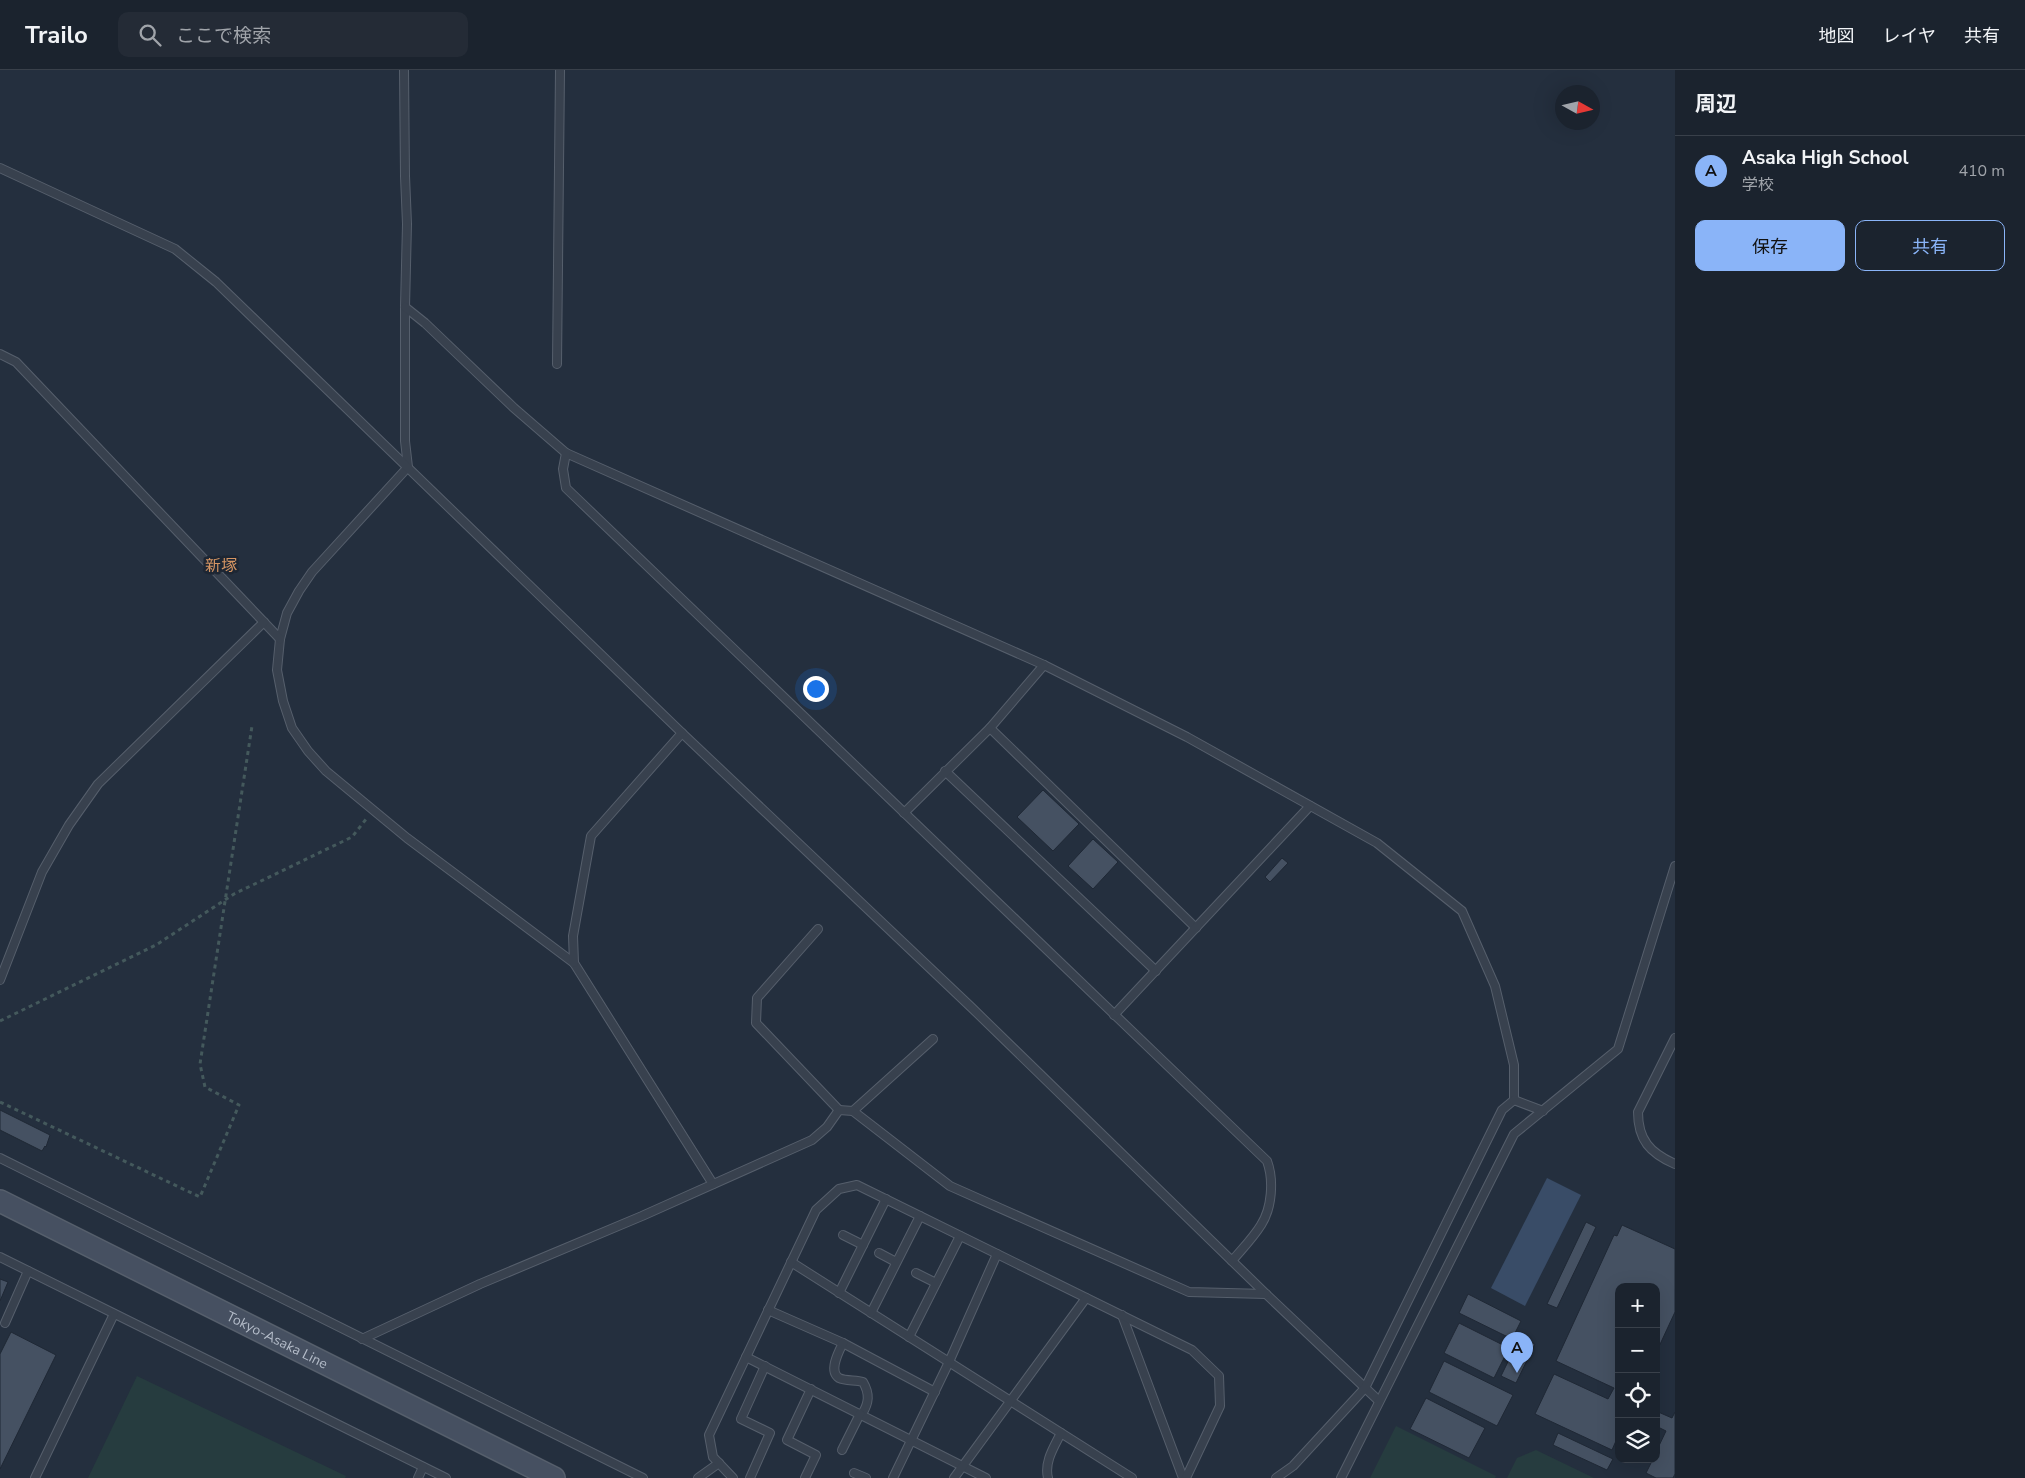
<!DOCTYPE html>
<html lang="ja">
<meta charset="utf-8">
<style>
body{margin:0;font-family:"Nunito Sans","Noto Sans JP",sans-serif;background:#242b36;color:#f1f3f6}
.controls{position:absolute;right:15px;bottom:15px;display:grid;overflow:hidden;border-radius:10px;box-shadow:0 5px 20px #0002}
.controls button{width:45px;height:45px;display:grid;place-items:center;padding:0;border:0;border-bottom:1px solid #39404a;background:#1b232e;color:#f1f3f6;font:25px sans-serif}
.compass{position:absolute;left:1555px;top:15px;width:45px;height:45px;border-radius:50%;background:#1b232e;box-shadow:0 5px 20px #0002;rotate:98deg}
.you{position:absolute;left:815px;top:618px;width:18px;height:18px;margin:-12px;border:4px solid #fff;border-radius:50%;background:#1a73e8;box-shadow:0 0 0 8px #1a73e833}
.badge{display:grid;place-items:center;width:32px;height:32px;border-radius:50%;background:#8ab4f8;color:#111;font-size:16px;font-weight:700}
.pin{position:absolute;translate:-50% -41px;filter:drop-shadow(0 1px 2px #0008)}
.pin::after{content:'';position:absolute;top:26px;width:18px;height:15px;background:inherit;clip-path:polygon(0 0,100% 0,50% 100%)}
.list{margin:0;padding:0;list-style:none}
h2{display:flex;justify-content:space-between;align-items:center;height:65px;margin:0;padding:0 20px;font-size:21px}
h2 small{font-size:16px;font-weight:400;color:#a0a4aa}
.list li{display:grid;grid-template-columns:32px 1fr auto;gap:15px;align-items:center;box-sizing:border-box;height:70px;padding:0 20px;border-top:1px solid #39404a}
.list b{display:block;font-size:19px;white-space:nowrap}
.list p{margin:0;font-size:16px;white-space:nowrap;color:#a0a4aa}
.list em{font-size:16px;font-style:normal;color:#a0a4aa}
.actions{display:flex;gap:10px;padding:15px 20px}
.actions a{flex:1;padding:11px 0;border:1px solid #8ab4f8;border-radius:10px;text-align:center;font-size:18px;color:#8ab4f8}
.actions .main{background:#8ab4f8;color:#111}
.icon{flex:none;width:28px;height:28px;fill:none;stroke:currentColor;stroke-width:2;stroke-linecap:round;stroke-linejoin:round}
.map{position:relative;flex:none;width:1675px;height:1408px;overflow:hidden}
header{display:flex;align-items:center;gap:30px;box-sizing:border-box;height:70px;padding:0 25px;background:#1b232e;border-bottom:1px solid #39404a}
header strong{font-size:24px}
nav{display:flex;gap:28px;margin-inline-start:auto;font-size:18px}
.search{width:350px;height:45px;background:#242b36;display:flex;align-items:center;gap:12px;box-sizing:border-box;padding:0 18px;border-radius:10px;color:#a0a4aa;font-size:19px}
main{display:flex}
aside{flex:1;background:#1b232e}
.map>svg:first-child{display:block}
</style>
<header>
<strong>Trailo</strong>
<div class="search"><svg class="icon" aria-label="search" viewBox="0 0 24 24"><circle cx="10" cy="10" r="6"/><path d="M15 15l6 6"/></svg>ここで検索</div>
<nav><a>地図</a><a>レイヤ</a><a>共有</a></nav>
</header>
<main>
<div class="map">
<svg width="1675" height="1408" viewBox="0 0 1675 1408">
<rect width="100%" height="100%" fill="#242f3e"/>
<g fill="#263c3f">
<polygon points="137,1306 346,1406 345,1408 88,1408"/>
<polygon points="1396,1356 1496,1406 1495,1408 1370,1408"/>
<polygon points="1536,1380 1594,1408 1507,1408 1517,1388"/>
</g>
<polygon fill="#394c67" points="1547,1108 1581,1125 1525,1236 1491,1218"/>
<g fill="#455162" stroke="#1f2835">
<polygon points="1043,720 1079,754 1053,781 1017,747"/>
<polygon points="1093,769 1118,792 1093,819 1068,796"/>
<polygon points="1282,788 1288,793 1270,812 1265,807"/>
<polygon points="0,1040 50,1065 46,1077 45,1076 42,1081 0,1060"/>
<polygon points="1586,1152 1596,1157 1557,1238 1547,1234"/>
<polygon points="1622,1155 1675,1179 1675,1242 1656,1283 1656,1217 1619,1217 1619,1364 1612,1380 1535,1344 1554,1304 1608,1329 1614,1318 1556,1291 1614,1165 1617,1166"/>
<polygon points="0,1209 8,1212 0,1231"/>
<polygon points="1468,1224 1521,1251 1512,1269 1459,1243"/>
<polygon points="1459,1253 1509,1278 1494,1308 1444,1283"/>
<polygon points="11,1262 56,1285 0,1399 0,1284"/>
<polygon points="1520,1267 1535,1274 1516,1313 1501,1306"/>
<polygon points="1444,1291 1513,1325 1497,1356 1429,1322"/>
<polygon points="1426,1328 1485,1358 1469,1388 1410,1359"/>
<polygon points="1656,1341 1672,1348 1675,1342 1675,1404 1673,1408 1656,1408 1646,1403 1653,1389 1656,1389 1656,1382 1666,1361 1656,1356"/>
<polygon points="1558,1363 1613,1389 1607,1400 1553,1375"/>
</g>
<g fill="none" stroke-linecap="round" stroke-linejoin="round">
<g stroke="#565f6c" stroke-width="10">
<g id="lane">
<polyline points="404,0 405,106 407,154 405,237 405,371 408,397 312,502 299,521 287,543 280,569 277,600 283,631 292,658 308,681 326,701 407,768 574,893 713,1114"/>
<polyline points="0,98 175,179 216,212 682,663 972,938 1266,1224 1379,1331"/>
<polyline points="405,237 425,253 514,338 566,383 1044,595 1187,667 1377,773 1462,841 1495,916 1514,995 1514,1030 1502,1040 1365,1318 1293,1396 1276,1408"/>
<polyline points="0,284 16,292 280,569"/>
<polyline points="557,294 560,0"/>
<path d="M 566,383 L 563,399 L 566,418 L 1267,1091 C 1274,1110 1272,1138 1261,1155 C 1253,1168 1242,1179 1232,1191"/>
<polyline points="990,658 1196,858"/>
<polyline points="945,701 1156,901"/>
<polyline points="904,743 990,658 1044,595"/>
<polyline points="818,859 757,928 756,953 839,1040"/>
<polyline points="574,893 573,866 591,766 682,663"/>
<polyline points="0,910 42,802 69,755 98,714 264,552"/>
<polyline points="1114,945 1310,736"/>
<path d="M 1675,968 L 1638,1042 C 1638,1070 1650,1083 1675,1094"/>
<polyline points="1514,1030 1543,1041"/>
<polyline points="853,1041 933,969"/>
<polyline points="0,1088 643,1408"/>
<polyline points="843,1165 863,1175"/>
<polyline points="879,1183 896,1192"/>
<polyline points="0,1187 446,1408"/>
<polyline points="791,1192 1132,1408"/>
<polyline points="916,1203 936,1213"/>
<polyline points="839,1223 886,1129"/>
<polyline points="768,1240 843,1273 935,1322"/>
<polyline points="871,1243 920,1146"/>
<polyline points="1122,1245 1183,1408"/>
<polyline points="5,1253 28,1201"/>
<polyline points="909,1267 960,1166"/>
<polyline points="362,1269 480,1214 642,1146 812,1070 827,1057 839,1040 853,1041 950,1116 1189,1222 1266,1224"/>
<path d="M 843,1273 C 839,1281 828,1301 839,1308 C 845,1311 856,1310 863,1312 C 870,1324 869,1333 862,1344"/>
<polyline points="746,1287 986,1408"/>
<polyline points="842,1380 860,1344"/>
<polyline points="854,1403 866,1408"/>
<polyline points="35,1408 114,1244"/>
<polyline points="418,1408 423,1397"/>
<polyline points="698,1408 719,1393"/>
<polyline points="733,1408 713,1387 709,1365 816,1140 839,1119 857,1115 1192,1280 1219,1306 1220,1336 1186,1408"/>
<polyline points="750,1408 770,1363 741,1349 765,1296"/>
<polyline points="805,1408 816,1385 787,1370 811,1319"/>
<polyline points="893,1408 949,1292 997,1184"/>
<polyline points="954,1408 1086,1228"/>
<path d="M 1048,1408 C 1044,1392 1054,1377 1061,1363"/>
<polyline points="1341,1408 1514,1064 1618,979 1675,796"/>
</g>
</g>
<g stroke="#565f6c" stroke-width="24">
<g id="secondary">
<path id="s1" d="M 0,1131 L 554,1408"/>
</g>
</g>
<g stroke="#44595c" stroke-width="3" stroke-dasharray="4 4" stroke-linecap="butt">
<polyline points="0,951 156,875 234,824 352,767 367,748"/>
<polyline points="0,1032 200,1127 239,1035 205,1017 200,994 252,656"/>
</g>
<use href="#lane" stroke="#38414e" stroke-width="8"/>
<use href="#secondary" stroke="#465061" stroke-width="21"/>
</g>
<g text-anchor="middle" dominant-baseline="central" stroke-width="5" stroke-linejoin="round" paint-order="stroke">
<g font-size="14" fill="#b4bcc9" stroke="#1d2633">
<text stroke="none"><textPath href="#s1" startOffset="310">Tokyo-Asaka Line</textPath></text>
</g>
<g font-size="16" fill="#d59563" stroke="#1d2633">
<text x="221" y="496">新塚</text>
</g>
</g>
</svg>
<div class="controls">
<button>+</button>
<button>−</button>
<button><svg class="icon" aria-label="locate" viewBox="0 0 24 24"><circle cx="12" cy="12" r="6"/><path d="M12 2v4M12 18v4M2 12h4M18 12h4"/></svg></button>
<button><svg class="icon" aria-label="layers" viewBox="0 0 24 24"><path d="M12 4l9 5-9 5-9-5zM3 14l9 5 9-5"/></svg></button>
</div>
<svg class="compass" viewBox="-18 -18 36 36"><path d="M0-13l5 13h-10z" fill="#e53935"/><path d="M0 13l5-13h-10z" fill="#a0a4aa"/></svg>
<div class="you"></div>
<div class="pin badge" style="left:1517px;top:1303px">A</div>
</div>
<aside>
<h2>周辺<small></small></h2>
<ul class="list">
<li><span class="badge">A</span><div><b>Asaka High School</b><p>学校</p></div><em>410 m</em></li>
</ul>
<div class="actions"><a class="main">保存</a><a>共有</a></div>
</aside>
</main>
